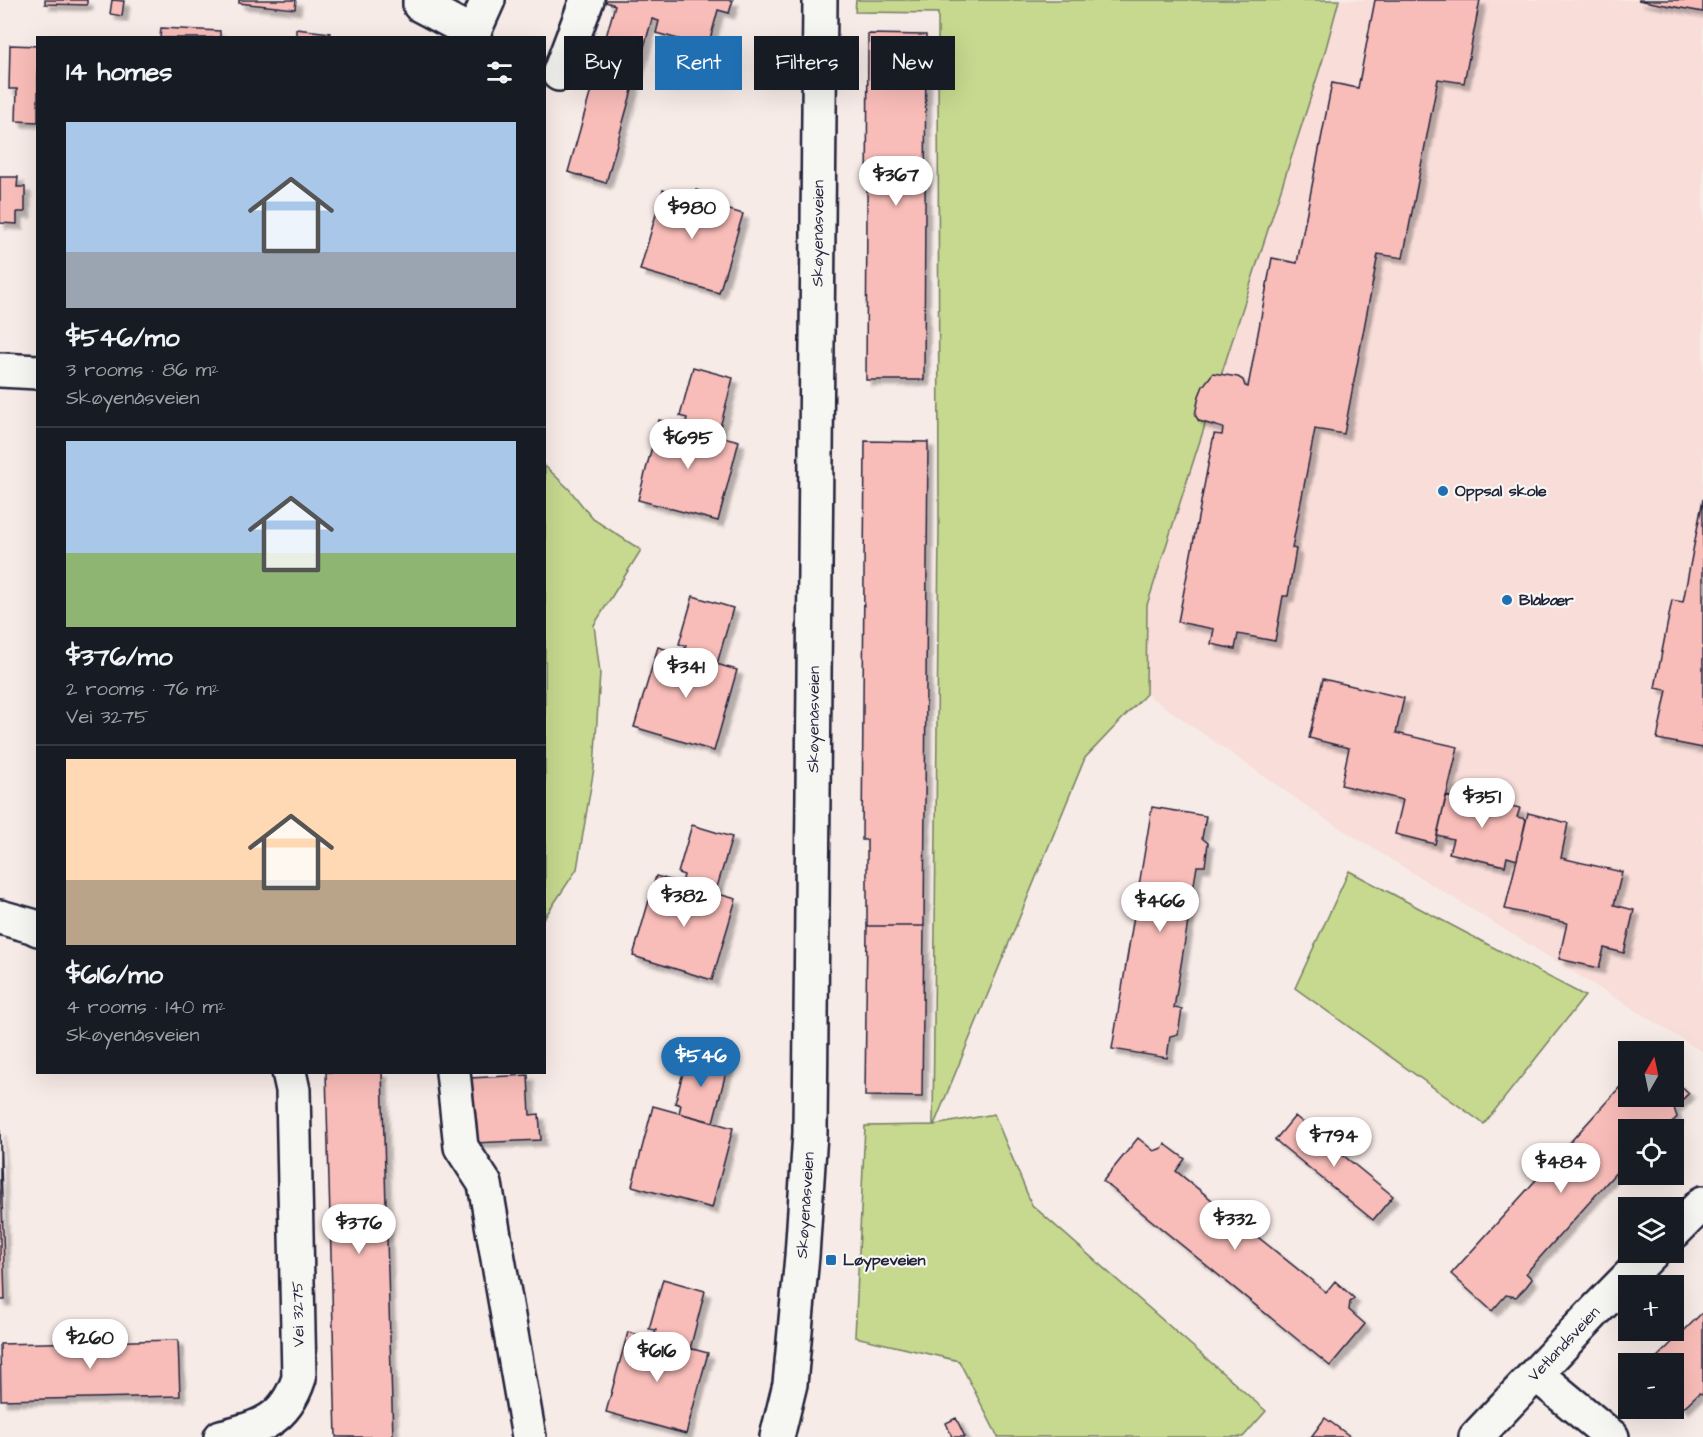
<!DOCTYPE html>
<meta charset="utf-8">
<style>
body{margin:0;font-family:"Architects Daughter",sans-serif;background:#242831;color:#f1f3f6;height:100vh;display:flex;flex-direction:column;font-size:22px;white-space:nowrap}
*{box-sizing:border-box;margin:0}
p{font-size:20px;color:#9ea1a6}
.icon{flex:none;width:33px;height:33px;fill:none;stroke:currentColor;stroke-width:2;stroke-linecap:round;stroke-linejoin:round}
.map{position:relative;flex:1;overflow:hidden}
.sheet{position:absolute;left:36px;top:36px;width:510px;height:1038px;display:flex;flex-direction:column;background:#171b24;border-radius:0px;box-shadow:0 6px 24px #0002}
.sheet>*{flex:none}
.hud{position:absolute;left:564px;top:36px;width:570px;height:54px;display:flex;gap:12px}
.needle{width:39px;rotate:9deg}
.controls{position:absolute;left:1618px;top:1041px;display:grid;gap:12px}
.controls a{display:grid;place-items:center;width:66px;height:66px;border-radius:0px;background:#171b24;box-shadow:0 6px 24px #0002;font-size:30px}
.price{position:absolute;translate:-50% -51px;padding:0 14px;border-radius:21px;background:#fff;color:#222;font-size:20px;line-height:39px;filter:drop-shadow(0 2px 3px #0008)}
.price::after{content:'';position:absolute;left:50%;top:36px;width:18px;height:14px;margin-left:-9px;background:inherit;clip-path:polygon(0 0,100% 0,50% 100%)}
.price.active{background:#1f6fb2;color:#fff}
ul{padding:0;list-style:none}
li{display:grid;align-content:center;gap:12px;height:318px;padding:0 30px}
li+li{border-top:2px solid #363941}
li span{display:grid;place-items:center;height:186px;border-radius:0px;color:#555}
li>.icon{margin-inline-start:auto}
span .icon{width:108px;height:108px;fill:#fffc;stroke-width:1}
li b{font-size:26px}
h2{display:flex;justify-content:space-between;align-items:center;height:72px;padding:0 30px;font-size:26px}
.tag{padding:0 21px;border-radius:0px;background:#171b24;box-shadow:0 6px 24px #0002;font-size:21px;line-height:54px}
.tag.active{background:#1f6fb2;color:#fff}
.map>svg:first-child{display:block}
</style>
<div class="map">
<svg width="1703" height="1437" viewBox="0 0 1703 1437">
<defs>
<filter id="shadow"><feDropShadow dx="5.5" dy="5.5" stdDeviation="1.5" flood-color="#0004"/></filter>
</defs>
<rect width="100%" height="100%" fill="#f7ebe7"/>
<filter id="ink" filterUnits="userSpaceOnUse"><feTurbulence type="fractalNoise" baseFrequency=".0167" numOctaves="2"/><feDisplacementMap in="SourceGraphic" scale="12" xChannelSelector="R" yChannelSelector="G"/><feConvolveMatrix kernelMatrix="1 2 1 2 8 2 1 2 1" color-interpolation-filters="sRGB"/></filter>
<g filter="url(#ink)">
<path fill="#f8ddd9" d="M 1339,0 L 1703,0 L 1703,1052 L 1327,820 L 1146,694 L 1147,605 L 1323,59 Z"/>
<path fill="#c6d98e" stroke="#747e64" stroke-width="1.5" d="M 856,0 L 1339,0 L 1323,59 L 1147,605 L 1146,694 L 1085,758 L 934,1125 L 994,1114 L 1032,1205 L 1266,1411 L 1243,1437 L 998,1437 L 959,1361 L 855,1337 L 865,1126 L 933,1125 L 939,529 L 938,13 L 855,12 Z
M 545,466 L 569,489 L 593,519 L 641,550 L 594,625 L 600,673 L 594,768 L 577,869 L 545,917 Z
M 1349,871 L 1585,996 L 1484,1124 L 1295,988 Z"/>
<path fill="#f9bdb9" stroke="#22223b" stroke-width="1.5" filter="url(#shadow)" d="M 45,0 L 87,0 L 87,5 L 45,4 Z
M 112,0 L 124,1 L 122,16 L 110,14 Z
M 239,0 L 296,0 L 295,9 L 239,3 Z
M 607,0 L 733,0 L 729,13 L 718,10 L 708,47 L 656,33 L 659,21 L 652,19 L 606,183 L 568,172 L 615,5 L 606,2 Z
M 1375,0 L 1480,0 L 1464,83 L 1438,79 L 1403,258 L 1378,254 L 1344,434 L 1315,429 L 1292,548 L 1296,549 L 1288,596 L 1283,596 L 1275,641 L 1238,634 L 1235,649 L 1211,644 L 1214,629 L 1178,622 L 1214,434 L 1222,435 L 1223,428 L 1199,421 L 1195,415 L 1199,396 L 1203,386 L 1213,373 L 1238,377 L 1243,380 L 1245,386 L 1248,387 L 1272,258 L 1297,263 L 1332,83 L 1358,88 Z
M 1638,0 L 1703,0 L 1703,12 Z
M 161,28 L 220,31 L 220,38 L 160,38 Z
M 296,29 L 330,33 L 330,38 L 296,38 Z
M 868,34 L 926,35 L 924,380 L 866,380 Z
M 10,45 L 38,46 L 38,122 L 16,121 L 17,89 L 9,89 Z
M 0,177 L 18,177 L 17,187 L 25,187 L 25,212 L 17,212 L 17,224 L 0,223 Z
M 663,190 L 693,199 L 696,190 L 718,197 L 716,206 L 743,214 L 719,293 L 640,270 Z
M 693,367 L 733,378 L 718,435 L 685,427 L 687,418 L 680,416 Z
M 659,420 L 739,441 L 718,521 L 638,500 Z
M 865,441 L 928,442 L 924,926 L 867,926 L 867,840 L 862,840 Z
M 1703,499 L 1703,748 L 1657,739 L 1667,690 L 1655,688 L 1672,600 L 1683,602 Z
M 693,596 L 733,608 L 717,664 L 683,655 L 686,646 L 679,644 Z
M 658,647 L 737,670 L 714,751 L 634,727 Z
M 1323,679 L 1404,698 L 1396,733 L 1458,747 L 1435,844 L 1395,834 L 1403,800 L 1341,785 L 1349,748 L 1309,738 Z
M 1463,795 L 1520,808 L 1517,817 L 1526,819 L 1517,860 L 1507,857 L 1505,866 L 1449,853 L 1453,839 L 1437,835 L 1446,796 L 1462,800 Z
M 1152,807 L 1206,816 L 1202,838 L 1208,843 L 1205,866 L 1197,866 L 1174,1008 L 1182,1009 L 1178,1034 L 1170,1036 L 1167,1058 L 1112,1049 Z
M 1528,813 L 1568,823 L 1561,858 L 1622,872 L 1614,905 L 1634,910 L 1624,953 L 1604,948 L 1599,968 L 1559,959 L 1567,923 L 1505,909 Z
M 692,825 L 732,837 L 715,894 L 682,884 L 684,875 L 678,873 Z
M 656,876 L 736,899 L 712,980 L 633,956 Z
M 867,926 L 924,926 L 922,1097 L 865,1096 Z
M 688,1054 L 728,1065 L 713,1122 L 679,1113 L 681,1105 L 675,1103 Z
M 326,1072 L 382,1072 L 393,1437 L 336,1437 Z
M 528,1075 L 530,1115 L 539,1114 L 541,1140 L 474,1143 L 470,1078 Z
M 1629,1077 L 1629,1096 L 1674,1096 L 1674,1080 L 1689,1093 L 1674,1108 L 1677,1117 L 1666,1130 L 1629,1130 L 1629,1158 L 1526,1273 L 1532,1279 L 1526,1287 L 1516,1297 L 1506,1295 L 1492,1311 L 1451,1274 Z
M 653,1106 L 733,1128 L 712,1208 L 632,1186 Z
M 1295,1116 L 1393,1196 L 1373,1220 L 1275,1140 Z
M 0,1130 L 5,1300 L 0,1300 Z
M 1138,1138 L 1154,1151 L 1162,1148 L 1165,1144 L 1185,1159 L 1176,1171 L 1326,1292 L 1335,1281 L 1354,1298 L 1350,1302 L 1349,1310 L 1365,1324 L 1330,1366 L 1103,1181 Z
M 663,1279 L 705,1291 L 690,1349 L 653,1339 L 656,1330 L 649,1329 Z
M 1703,1312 L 1703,1394 L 1699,1393 L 1683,1408 L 1674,1398 L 1674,1364 L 1650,1364 Z
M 628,1332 L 708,1353 L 686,1434 L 606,1412 Z
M 178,1340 L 180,1396 L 1,1400 L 0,1344 Z
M 956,1418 L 965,1437 L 952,1437 L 946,1423 Z
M 1325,1418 L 1351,1437 L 1311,1437 Z"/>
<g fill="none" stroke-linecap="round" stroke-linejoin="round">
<g stroke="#22223b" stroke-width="38">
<g id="minor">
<path d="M 420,0 L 420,5 L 473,33"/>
<path d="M 471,38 L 488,0"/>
<path d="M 559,74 L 587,0"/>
<path d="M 0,370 L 38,372"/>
<path d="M 0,917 L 32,926 L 38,929"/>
<path d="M 453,1072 L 461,1147 L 485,1184 L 529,1437"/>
<path d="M 1674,1232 L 1703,1203"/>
<path d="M 1536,1374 L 1612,1437"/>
<path d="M 221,1437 C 261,1427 285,1421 299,1378 L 293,1090 L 289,1072"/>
<path id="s1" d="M 777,1437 L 790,1384 L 802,1256 L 810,1133 L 820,0"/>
<path id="s2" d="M 1476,1437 L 1596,1310 L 1653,1252"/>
</g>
</g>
<use href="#minor" stroke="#f6f6f2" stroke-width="33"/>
</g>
</g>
<g fill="#1f6fb2" stroke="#f6f6f2" stroke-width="2">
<circle cx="1443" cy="491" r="6"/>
<circle cx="1507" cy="600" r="6"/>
<rect x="825" y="1254" width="12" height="12" rx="3"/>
</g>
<g text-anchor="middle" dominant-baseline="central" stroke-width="4.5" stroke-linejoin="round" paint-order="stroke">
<g font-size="16" fill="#22223b" stroke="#f6f6f2">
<text stroke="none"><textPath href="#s1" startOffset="1206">Skøyenåsveien</textPath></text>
<text stroke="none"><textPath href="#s1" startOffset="720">Skøyenåsveien</textPath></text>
<text stroke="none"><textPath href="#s1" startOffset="234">Skøyenåsveien</textPath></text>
<text transform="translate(298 1314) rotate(-91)">Vei 3275</text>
<text stroke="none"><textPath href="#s2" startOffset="128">Vetlandsveien</textPath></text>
</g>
<g font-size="16" font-weight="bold" fill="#22223b" stroke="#f6f6f2" text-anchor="start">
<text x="1455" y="491">Oppsal skole</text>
<text x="1519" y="600">Blåbær</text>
<text x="843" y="1260">Løypeveien</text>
</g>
</g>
</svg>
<div class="controls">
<a><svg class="needle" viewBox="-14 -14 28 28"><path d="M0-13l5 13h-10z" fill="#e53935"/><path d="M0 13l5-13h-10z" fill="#9ea1a6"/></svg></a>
<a><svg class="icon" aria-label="locate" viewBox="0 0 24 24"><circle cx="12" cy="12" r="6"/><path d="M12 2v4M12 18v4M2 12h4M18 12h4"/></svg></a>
<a><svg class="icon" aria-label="layers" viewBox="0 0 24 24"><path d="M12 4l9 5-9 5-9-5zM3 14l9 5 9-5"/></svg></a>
<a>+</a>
<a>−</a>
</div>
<b class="price" style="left:896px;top:207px">$367</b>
<b class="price" style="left:692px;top:240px">$980</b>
<b class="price" style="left:688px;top:470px">$695</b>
<b class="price" style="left:686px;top:699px">$341</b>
<b class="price" style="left:1482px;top:829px">$351</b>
<b class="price" style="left:684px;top:928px">$382</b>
<b class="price" style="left:1160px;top:933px">$466</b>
<b class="price active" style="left:701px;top:1088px">$546</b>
<b class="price" style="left:1334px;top:1168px">$794</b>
<b class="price" style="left:1561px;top:1194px">$484</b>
<b class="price" style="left:1235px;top:1251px">$332</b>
<b class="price" style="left:359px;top:1255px">$376</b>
<b class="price" style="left:90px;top:1370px">$260</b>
<b class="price" style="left:657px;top:1383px">$616</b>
<div class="hud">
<a class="tag">Buy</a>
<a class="tag active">Rent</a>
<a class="tag">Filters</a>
<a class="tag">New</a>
</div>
<section class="sheet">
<h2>14 homes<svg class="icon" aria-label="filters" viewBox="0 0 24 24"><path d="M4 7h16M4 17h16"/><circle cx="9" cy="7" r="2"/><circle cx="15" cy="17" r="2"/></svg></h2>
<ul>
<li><span style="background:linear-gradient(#a9c7e8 70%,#9aa5b1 0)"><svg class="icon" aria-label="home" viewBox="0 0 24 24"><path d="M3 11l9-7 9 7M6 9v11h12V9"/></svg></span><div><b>$546/mo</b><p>3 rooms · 86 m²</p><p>Skøyenåsveien</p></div></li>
<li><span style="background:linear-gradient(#a9c7e8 60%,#8fb573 0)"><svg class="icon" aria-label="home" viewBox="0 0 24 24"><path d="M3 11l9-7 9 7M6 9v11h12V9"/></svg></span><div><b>$376/mo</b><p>2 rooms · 76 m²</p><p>Vei 3275</p></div></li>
<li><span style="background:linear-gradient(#ffd9b3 65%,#b9a48a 0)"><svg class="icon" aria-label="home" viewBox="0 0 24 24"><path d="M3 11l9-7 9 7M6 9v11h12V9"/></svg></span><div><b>$616/mo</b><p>4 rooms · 140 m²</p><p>Skøyenåsveien</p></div></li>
</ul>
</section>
</div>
